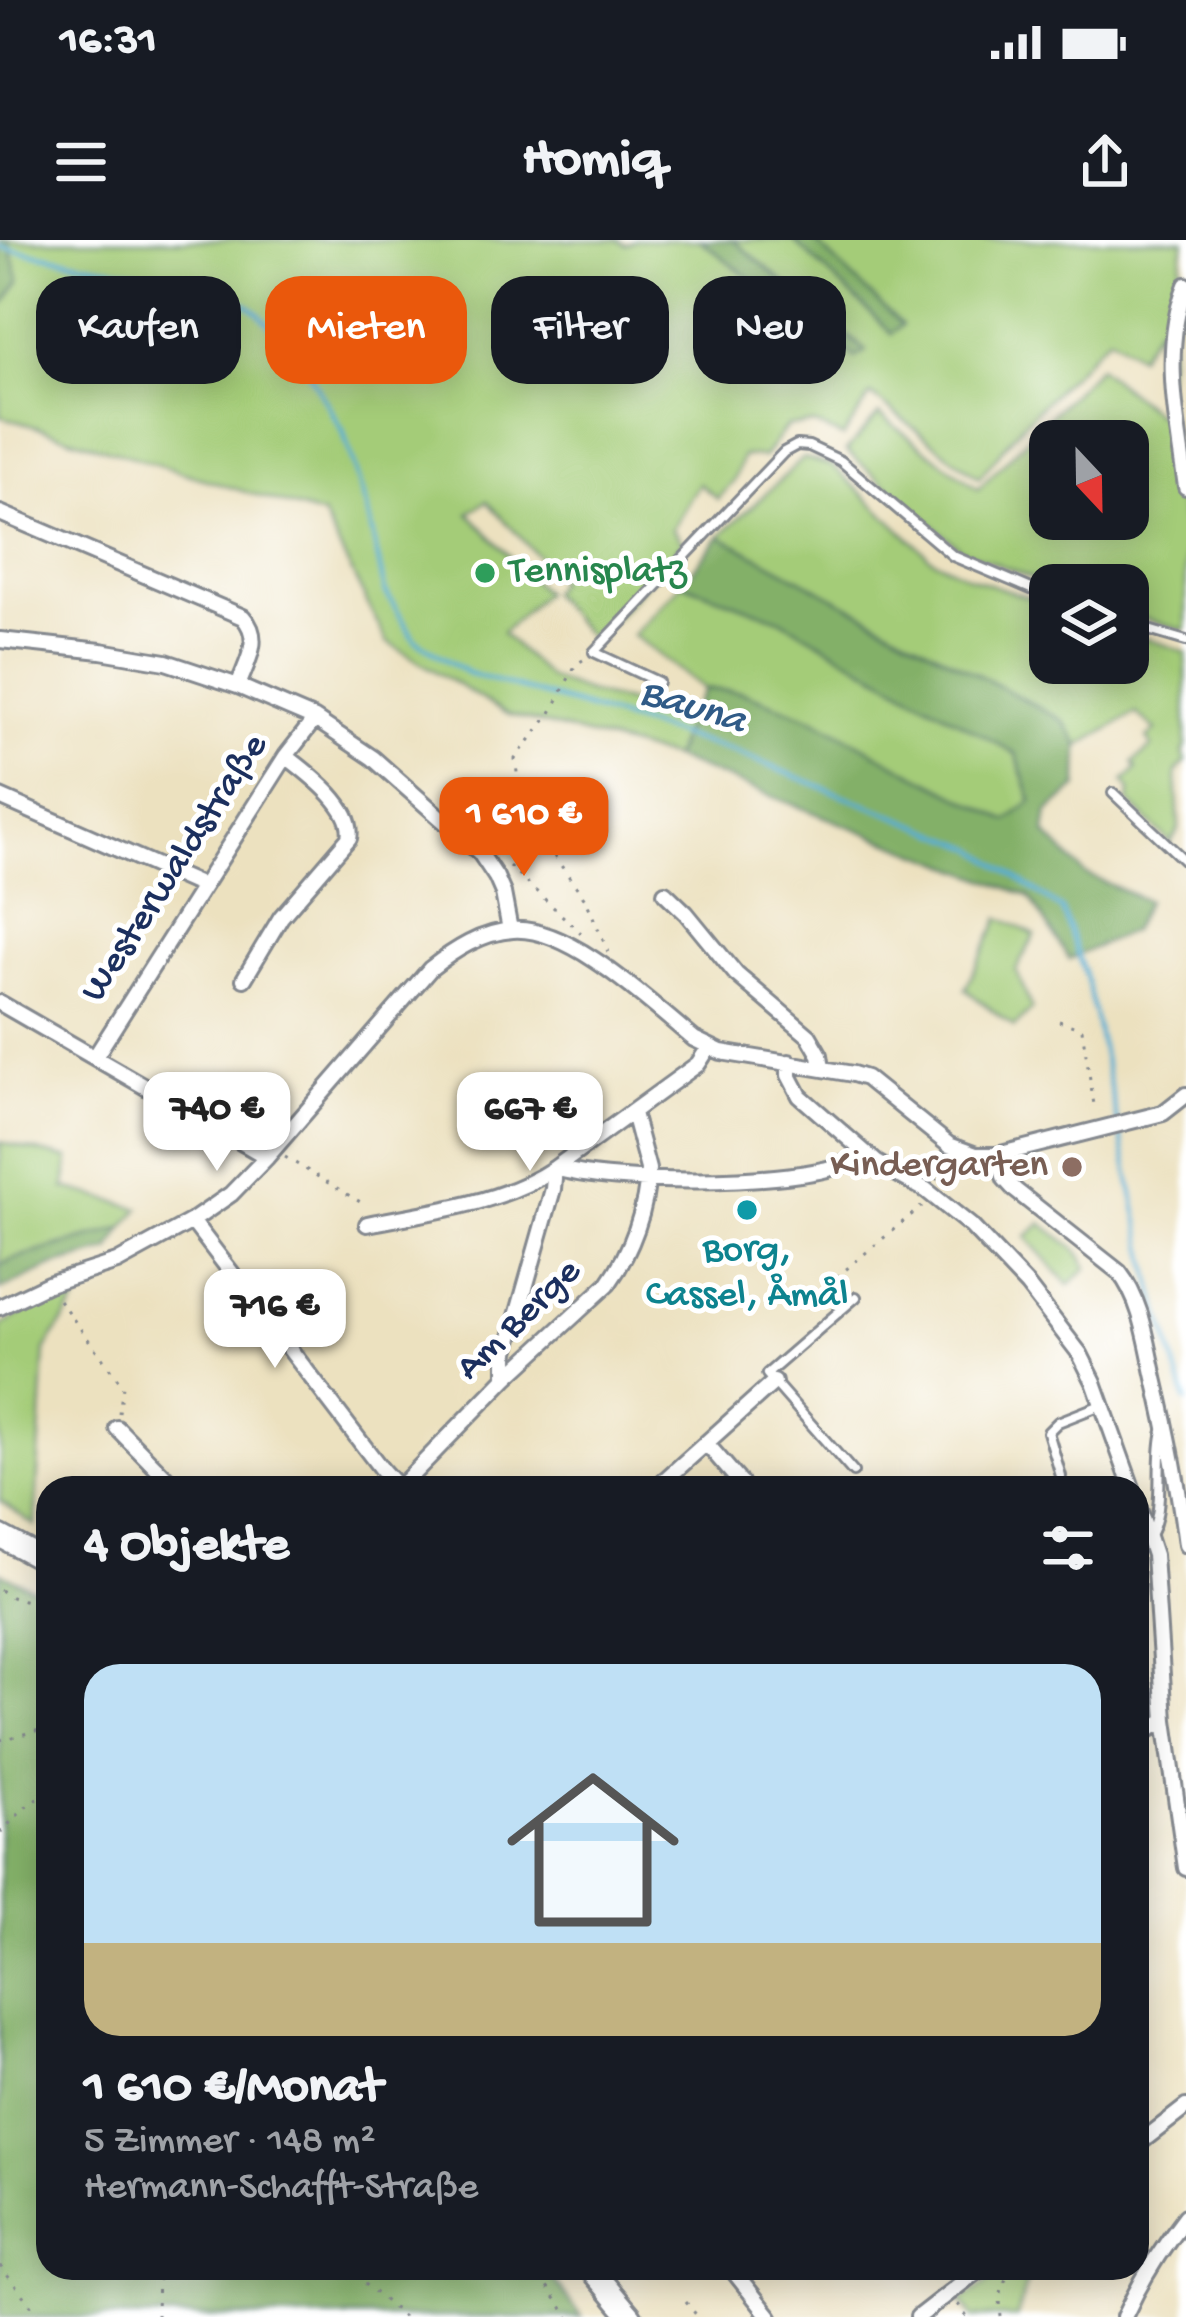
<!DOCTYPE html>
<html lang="de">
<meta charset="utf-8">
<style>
body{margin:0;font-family:"Gochi Hand",sans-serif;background:#20242c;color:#f1f3f6;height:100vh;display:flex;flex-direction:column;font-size:45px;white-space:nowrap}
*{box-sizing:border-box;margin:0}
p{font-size:39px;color:#9ea1a6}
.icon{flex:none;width:66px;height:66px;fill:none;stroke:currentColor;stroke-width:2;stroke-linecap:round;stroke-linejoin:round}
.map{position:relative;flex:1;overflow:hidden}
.drawer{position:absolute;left:36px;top:1236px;width:1113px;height:804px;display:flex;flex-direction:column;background:#171b24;border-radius:36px;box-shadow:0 6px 30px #0003}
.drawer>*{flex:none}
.top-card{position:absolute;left:36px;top:36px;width:1116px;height:108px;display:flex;gap:24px}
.needle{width:78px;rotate:158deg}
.buttons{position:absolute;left:1029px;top:180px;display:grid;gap:24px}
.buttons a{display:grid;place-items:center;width:120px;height:120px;border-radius:24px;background:#171b24;box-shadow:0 6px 30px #0003;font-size:60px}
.price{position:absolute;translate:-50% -102px;padding:0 27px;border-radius:24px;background:#fff;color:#222;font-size:39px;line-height:78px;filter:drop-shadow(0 3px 6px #0008)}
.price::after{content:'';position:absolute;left:50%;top:72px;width:36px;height:27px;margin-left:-18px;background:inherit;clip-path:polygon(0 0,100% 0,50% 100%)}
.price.selected{background:#ea580c;color:#fff}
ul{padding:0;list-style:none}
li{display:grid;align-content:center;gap:24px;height:636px;padding:0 48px}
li+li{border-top:3px solid #363941}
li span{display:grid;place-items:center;height:372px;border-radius:36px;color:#555}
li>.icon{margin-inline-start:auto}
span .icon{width:216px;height:216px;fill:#fffc;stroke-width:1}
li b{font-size:51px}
h2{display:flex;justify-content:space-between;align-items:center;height:144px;padding:0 48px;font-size:51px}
.chip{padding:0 42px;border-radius:36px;background:#171b24;box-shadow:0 6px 30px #0003;font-size:42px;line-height:108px}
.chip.selected{background:#ea580c;color:#fff}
.status{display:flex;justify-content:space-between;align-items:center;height:84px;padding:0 60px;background:#171b24;direction:ltr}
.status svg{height:33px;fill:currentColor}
header{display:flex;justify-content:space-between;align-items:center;height:156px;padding:0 48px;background:#171b24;font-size:54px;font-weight:700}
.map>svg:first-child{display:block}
</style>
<div class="status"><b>16:31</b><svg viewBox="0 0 49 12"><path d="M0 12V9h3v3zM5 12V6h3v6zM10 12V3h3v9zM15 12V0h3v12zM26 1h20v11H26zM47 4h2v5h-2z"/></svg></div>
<header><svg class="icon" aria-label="menu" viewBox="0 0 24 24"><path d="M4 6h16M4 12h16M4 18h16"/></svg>Homiq<svg class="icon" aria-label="share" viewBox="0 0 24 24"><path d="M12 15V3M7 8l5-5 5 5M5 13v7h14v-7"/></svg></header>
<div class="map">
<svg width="1186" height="2077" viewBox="0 0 1186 2077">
<rect width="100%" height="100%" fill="#fff"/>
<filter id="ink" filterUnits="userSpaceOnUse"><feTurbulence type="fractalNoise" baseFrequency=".00833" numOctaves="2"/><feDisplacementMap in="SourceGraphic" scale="24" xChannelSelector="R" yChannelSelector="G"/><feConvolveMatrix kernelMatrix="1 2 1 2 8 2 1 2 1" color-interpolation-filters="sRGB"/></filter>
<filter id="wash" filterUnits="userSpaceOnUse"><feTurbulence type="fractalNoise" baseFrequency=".004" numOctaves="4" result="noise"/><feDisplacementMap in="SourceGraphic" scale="48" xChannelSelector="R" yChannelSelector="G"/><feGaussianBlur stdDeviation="2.7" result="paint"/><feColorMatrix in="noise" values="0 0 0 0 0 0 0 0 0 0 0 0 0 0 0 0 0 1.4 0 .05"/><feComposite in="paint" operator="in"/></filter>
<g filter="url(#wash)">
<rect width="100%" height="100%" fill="#ece1bf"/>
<path fill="#a4cc78" stroke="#607e6b" stroke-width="3" fill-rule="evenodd" d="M 8,0 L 618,0 L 626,5 L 636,0 L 700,0 L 855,118 L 865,110 L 733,0 L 793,0 L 892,93 L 901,85 L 813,0 L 1184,0 L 1164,156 L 1155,144 L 1156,88 L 1138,116 L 1109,96 L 1021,186 L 979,238 L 871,155 L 843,197 L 813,184 L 787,186 L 764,217 L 743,216 L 734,241 L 718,259 L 699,244 L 672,289 L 683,302 L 594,402 L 550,354 L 558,339 L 487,261 L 469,273 L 544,353 L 502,393 L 549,438 L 587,452 L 689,477 L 673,518 L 506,474 L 387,402 L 323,276 L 0,176 L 0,69 L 20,41 Z
M 1098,127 L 1163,179 L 1186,302 L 1186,386 L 1183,390 L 1128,374 L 1128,345 L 1050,346 L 961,309 L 846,211 L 879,174 L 978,249 ZM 1050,201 L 1128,201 L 1128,279 L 1050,279 Z
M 804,218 L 833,226 L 931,318 L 969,337 L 1050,365 L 1050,423 L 1128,423 L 1128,392 L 1186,412 L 1186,507 L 1183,513 L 1186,522 L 1176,532 L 1179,589 L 1170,603 L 1129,562 L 1130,550 L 1124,542 L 1137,529 L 1133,523 L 1152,507 L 1147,498 L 1156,490 L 1136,473 L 1079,506 L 1064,481 L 720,296 Z
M 682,343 L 780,379 L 1016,514 L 1032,561 L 1008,581 L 907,530 L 815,479 L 742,452 L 704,449 L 633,395 Z
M 1000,678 L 1035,695 L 1016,730 L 1032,769 L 1014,787 L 965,749 Z
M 0,902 L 69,919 L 65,948 L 140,968 L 124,988 L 12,1019 L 0,1026 Z
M 1042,983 C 1058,999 1079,1004 1087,1028 L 1069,1045 L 1026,997 Z
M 85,1048 L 45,1110 L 35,1286 L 0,1260 L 0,1087 L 27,1070 Z
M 1007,2028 L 1030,2028 L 1017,2077 L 973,2077 L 961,2061 Z"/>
<path fill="#83b068" stroke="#4f7063" stroke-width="3" d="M 0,0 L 8,0 L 20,41 L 0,69 Z
M 700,0 L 733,0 L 866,111 L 855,118 Z
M 793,0 L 813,0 L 902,85 L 892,93 Z
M 720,296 L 1064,481 L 1079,506 L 1078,547 L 1048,572 L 1045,593 L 1085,634 L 1147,661 L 1131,691 L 1069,719 L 1029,656 L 673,518 L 689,477 L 704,449 L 742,452 L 815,479 L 907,530 L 1008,581 L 1032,561 L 1016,514 L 780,379 L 682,343 Z
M 124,988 L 110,1011 L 53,1026 L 0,1050 L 0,1026 L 12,1019 Z
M 0,1332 L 48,1356 L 48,2028 L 544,2028 L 582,2077 L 0,2077 Z"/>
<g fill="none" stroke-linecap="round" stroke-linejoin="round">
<path stroke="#56aed3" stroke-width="4.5" d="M 0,7 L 222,48 L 258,72 L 302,121 L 343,191 L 367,270 L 385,351 L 415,400 L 468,433 L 732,511 L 975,608 L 1062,670 L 1087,741 L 1154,1051 L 1186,1161"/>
</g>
</g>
<g filter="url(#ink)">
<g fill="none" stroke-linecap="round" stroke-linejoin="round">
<g stroke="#84888e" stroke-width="14">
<path id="lane" d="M 1128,384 L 1186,401
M 658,442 L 594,412 L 784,212 L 797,205 L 809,206 L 841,221 L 953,316 L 1050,357
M 1113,553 L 1186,622
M 853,1232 L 767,1134 L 856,1057
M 1059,1248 L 1061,1236 L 1048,1192 L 1058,1182 L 1101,1165
M 1149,1296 C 1166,1272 1155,1221 1163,1191"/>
</g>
<g stroke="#84888e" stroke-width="20">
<path id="street" d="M 1186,45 C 1161,108 1177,182 1186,247
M 0,273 L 243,377 C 263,399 247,421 238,446
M 0,400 L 101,411 L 166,422 L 238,446 L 315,479 L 373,518 L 480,613 L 496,637 L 503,653 L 510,690
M 0,557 L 202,646
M 665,653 L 686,673 L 736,734 L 809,796 L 820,815 L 822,828
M 244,739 L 281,677 L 349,598 C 356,568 308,533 286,516
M 0,763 L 267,917
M 95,817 L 286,516 L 315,479
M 789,822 L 789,835 L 800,856 L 877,923 L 926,950 L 971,986 L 1027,1045 L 1080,1114 L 1094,1142 L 1132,1248
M 997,915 L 1005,939 L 1015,950 L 1119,1032 C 1142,1061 1147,1103 1155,1138 C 1168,1193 1179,1248 1186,1305
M 192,981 L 382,1230 L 398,1248
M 367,984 C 431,971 500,965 555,928 C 613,945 780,945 838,926 C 847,923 854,918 861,911
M 0,1067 L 48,1044 L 117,1022 L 192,981 L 231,954 L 267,917 L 430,729 C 454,710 482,692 513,690 C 571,686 651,764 694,799 L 721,812 L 853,834 L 866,838 L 949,905 L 976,915 L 997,915 L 1163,873 L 1186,855
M 506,1138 L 506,1115 L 553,949 L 555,928 L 698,824 L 709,807
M 117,1188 L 176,1248
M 706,1203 L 745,1248
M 399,1248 L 506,1138 L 608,1044 C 631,1012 647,969 648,929 L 633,873
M 656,1248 L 774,1142
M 1137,1263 L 1154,1315 L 1165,1480 L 1186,1628
M 1137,1497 L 1165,1480
M 1137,1905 L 1186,1867
M 731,2028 L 770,2077
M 918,2077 L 981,2028
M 1124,2077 C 1141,2040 1161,2008 1186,1976"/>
</g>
<g stroke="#84888e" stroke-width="27">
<path id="secondary" d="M 0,1296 L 48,1322
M 590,2028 L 631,2077"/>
</g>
<path stroke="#84888e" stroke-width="3" stroke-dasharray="3 9" stroke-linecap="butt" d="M 583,420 L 576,424 L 551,473 L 515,519 L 520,552 L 543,601 L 586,660 L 608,712
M 509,626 L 581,693
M 1059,781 L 1082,789 L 1095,871
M 285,917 L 367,966
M 936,940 L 954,922
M 847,1046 L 838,1036 L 922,966
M 59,1060 L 123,1146 L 119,1173
M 0,1350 L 11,1357 L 48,1366
M 0,1500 L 48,1488
M 0,1593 L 26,1567 L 48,1551
M 0,2026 L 40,2077
M 347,2028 L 403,2077
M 533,2028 L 569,2077
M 655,2028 L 659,2033
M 686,2062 L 698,2077
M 958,2064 L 967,2077
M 157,2077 L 158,2028
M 1001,2077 C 999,2057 1000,2042 1015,2028"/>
<use href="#lane" stroke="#fff" stroke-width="8"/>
<use href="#street" stroke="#fff" stroke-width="14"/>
<use href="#secondary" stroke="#fff" stroke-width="21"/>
</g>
</g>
<circle fill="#2e9e5b" stroke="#fff" stroke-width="4.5" cx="485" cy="333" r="12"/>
<circle fill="#8d6e63" stroke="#fff" stroke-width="4.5" cx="1072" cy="927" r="12"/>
<circle fill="#0f9aa8" stroke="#fff" stroke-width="4.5" cx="747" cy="970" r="12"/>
<g text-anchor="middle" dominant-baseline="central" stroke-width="10" stroke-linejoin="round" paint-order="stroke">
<g font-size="39" fill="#27864d" stroke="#fff" text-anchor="start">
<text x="509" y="333">Tennisplatz</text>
</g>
<g font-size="39" fill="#1b2f5e" stroke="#fff">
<text transform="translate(176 629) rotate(-57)">Westerwaldstraße</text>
<text transform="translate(520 1081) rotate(-44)">Am Berge</text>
</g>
<g font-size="39" fill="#785e54" stroke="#fff" text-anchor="end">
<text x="1048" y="927">Kindergarten</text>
</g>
<g font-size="39" fill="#0d838f" stroke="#fff">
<text x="747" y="1012">Borg,<tspan x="747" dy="45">Cassel, Åmål</tspan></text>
</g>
<g font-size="42" font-style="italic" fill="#305b87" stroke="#fff">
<text transform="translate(692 469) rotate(17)">Bauna</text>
</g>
</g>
</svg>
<div class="buttons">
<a><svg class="needle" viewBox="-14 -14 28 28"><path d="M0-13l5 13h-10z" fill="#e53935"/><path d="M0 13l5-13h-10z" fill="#9ea1a6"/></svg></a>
<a><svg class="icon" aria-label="layers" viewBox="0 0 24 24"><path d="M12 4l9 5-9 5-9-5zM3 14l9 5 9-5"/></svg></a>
</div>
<b class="price selected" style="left:524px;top:639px">1 610 €</b>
<b class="price" style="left:217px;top:934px">740 €</b>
<b class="price" style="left:530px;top:934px">667 €</b>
<b class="price" style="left:275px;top:1131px">716 €</b>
<div class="top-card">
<a class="chip">Kaufen</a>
<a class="chip selected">Mieten</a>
<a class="chip">Filter</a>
<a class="chip">Neu</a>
</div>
<section class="drawer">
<h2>4 Objekte<svg class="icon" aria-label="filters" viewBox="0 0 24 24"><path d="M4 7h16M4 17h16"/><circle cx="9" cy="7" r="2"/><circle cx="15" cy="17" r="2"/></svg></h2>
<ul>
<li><span style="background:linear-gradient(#bfe0f5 75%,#c2b280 0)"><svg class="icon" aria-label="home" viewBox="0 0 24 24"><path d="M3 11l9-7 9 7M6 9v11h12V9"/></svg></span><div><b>1 610 €/Monat</b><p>5 Zimmer · 148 m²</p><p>Hermann-Schafft-Straße</p></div></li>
</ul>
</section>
</div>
